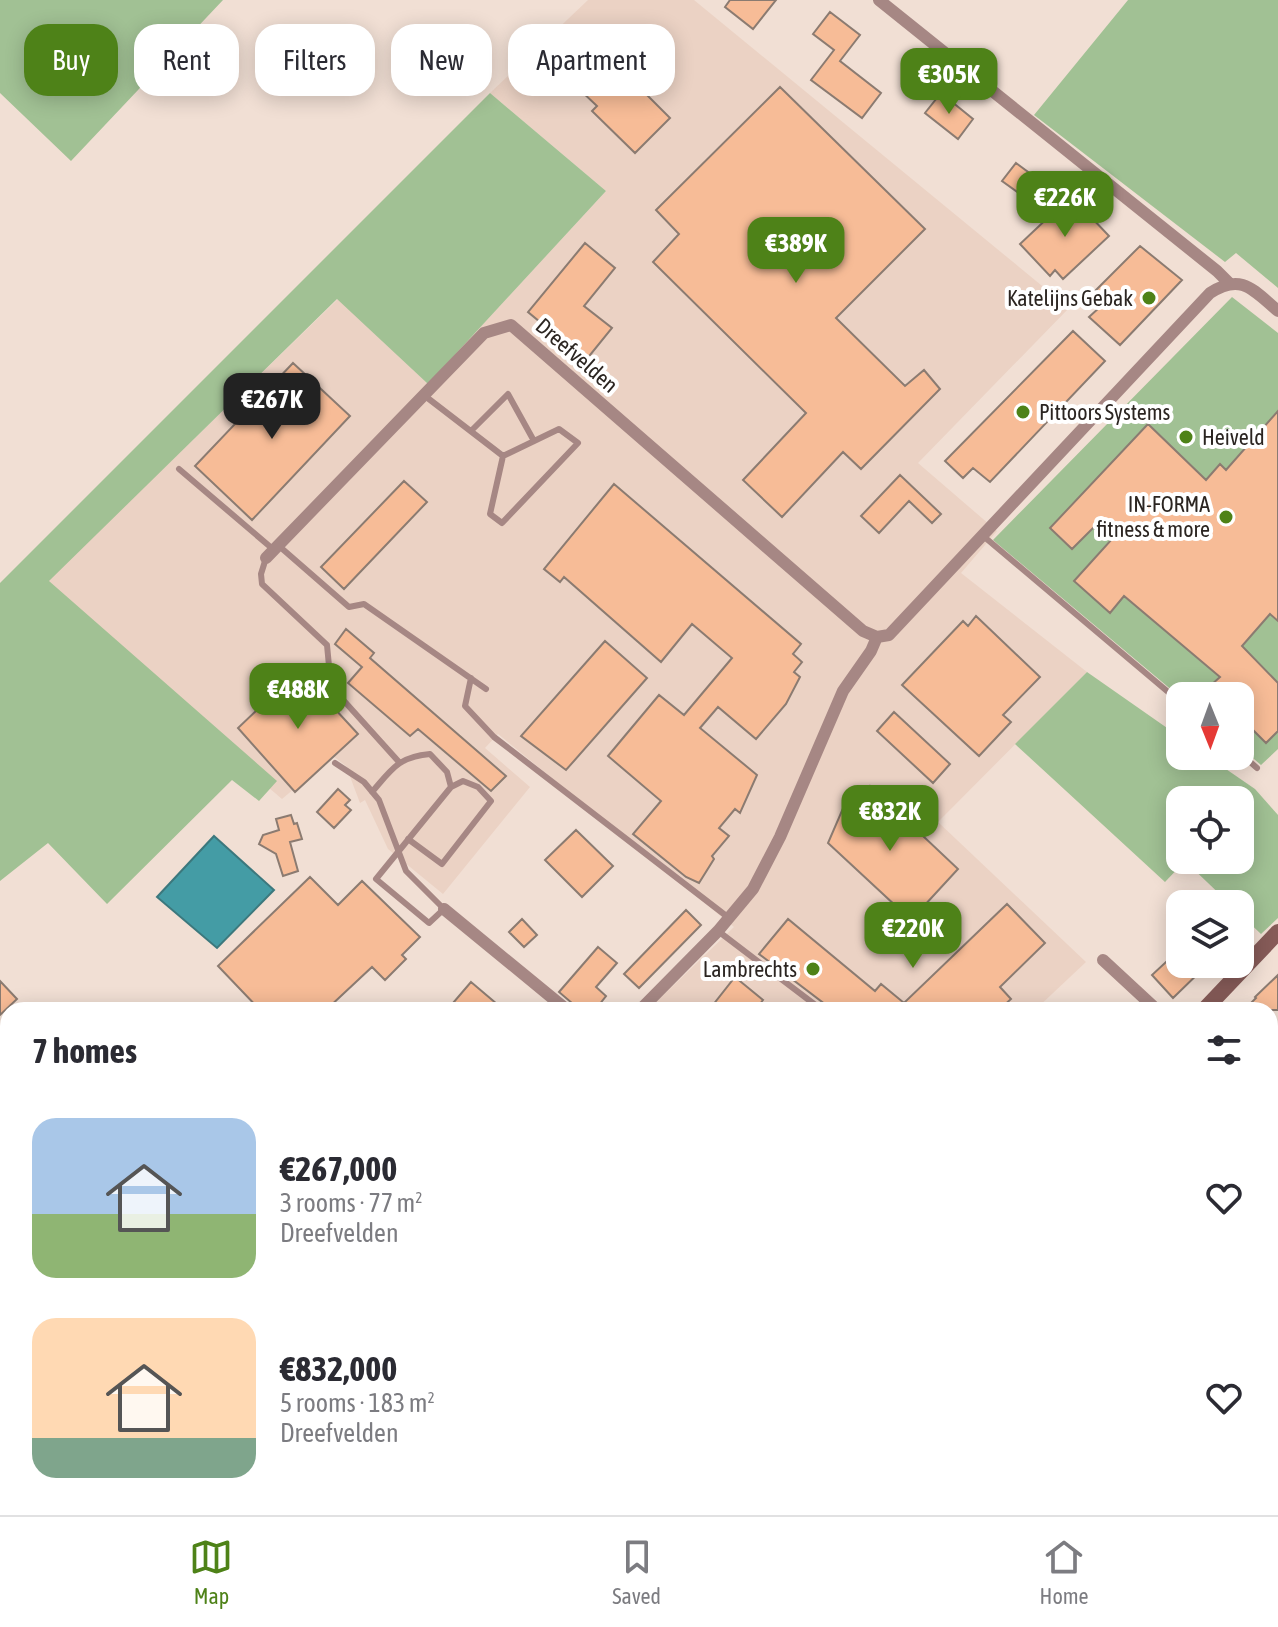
<!DOCTYPE html>
<meta charset="utf-8">
<style>
body{margin:0;font-family:"Asap Condensed",sans-serif;background:#f7f7f7;color:#2b2b33;height:100vh;display:flex;flex-direction:column;font-size:30px;white-space:nowrap}
*{box-sizing:border-box;margin:0}
p{font-size:26px;color:#7c7c81}
.icon{flex:none;width:44px;height:44px;fill:none;stroke:currentColor;stroke-width:2;stroke-linecap:round;stroke-linejoin:round}
.map{position:relative;flex:1;overflow:hidden}
.drawer{position:absolute;left:0px;top:1002px;width:1278px;height:514px;display:flex;flex-direction:column;background:#fff;border-radius:24px 24px 0 0;box-shadow:0 4px 20px #0003}
.drawer>*{flex:none}
.guide{position:absolute;left:24px;top:24px;width:800px;height:72px;display:flex;gap:16px}
.needle{width:52px;rotate:179deg}
.buttons{position:absolute;left:1166px;top:682px;display:grid;gap:16px}
.buttons a{display:grid;place-items:center;width:88px;height:88px;border-radius:16px;background:#fff;box-shadow:0 4px 20px #0003;font-size:40px}
.price{position:absolute;translate:-50% -68px;padding:0 18px;border-radius:16px;background:#4e8218;color:#fff;font-size:26px;line-height:52px;filter:drop-shadow(0 2px 4px #0008)}
.price::after{content:'';position:absolute;left:50%;top:48px;width:24px;height:18px;margin-left:-12px;background:inherit;clip-path:polygon(0 0,100% 0,50% 100%)}
.price.selected{background:#222;color:#fff}
ul{padding:0;list-style:none}
li{display:flex;align-items:center;gap:24px;height:200px;padding:0 32px}
li span{display:grid;place-items:center;flex:none;width:224px;height:160px;border-radius:24px;color:#555}
li>.icon{margin-inline-start:auto}
span .icon{width:96px;height:96px;fill:#fffc;stroke-width:1}
li b{font-size:34px}
h2{display:flex;justify-content:space-between;align-items:center;height:96px;padding:0 32px;font-size:34px}
.tag{padding:0 28px;border-radius:24px;background:#fff;box-shadow:0 4px 20px #0003;font-size:28px;line-height:72px}
.tag.selected{background:#4e8218;color:#fff}
.dock{display:flex;justify-content:space-around;align-items:center;height:112px;border-top:2px solid #e1e1e2;background:#fff;font-size:22px;color:#7c7c81}
.dock a{display:grid;justify-items:center;gap:4px}
.dock .selected{color:#4e8218}
.map>svg:first-child{display:block}
</style>
<div class="map">
<svg width="1278" height="1515" viewBox="0 0 1278 1515">
<rect width="100%" height="100%" fill="#f1dfd4"/>
<path fill="#ebd2c4" d="M 588,0 L 694,0 L 1069,308 L 918,463 L 997,531 L 961,573 L 1087,672 L 938,822 L 1086,962 L 1035,1010 L 648,1010 L 734,927 L 498,734 L 485,748 L 530,787 L 443,894 L 388,849 L 365,800 L 360,803 L 346,766 L 333,756 L 282,799 L 26,579 L 163,469 L 338,299 L 428,384 L 606,191 L 490,93 Z"/>
<path fill="#a1c194" fill-rule="evenodd" d="M 0,0 L 223,0 L 71,161 L 0,93 Z
M 1128,0 L 1278,0 L 1278,288 L 1236,253 L 1225,262 L 1034,115 Z
M 490,93 L 606,191 L 428,384 L 337,299 L 49,581 L 277,781 L 259,801 L 232,780 L 107,904 L 48,843 L 0,881 L 0,583 Z
M 1232,297 L 1278,333 L 1278,749 L 1261,765 L 1240,747 L 1240,696 L 1180,697 L 993,540 Z
M 1087,672 L 1180,737 L 1180,756 L 1207,756 L 1255,789 L 1278,815 L 1278,918 L 1261,934 L 1240,914 L 1240,904 L 1230,904 L 1185,861 L 1165,882 L 1015,744 ZM 1180,800 L 1240,800 L 1240,860 L 1180,860 Z"/>
<path fill="#449ca5" stroke="#3c787d" stroke-width="2" d="M 214,836 L 274,890 L 217,948 L 157,897 Z"/>
<path fill="#f7bc97" stroke="#8b7b71" stroke-width="2" d="M 730,0 L 776,0 L 753,29 L 725,7 Z
M 830,12 L 860,35 L 840,61 L 881,93 L 862,118 L 811,80 L 834,50 L 813,34 Z
M 610,58 L 670,118 L 635,153 L 592,111 L 597,106 L 579,89 Z
M 780,87 L 925,229 L 836,318 L 905,386 L 924,370 L 940,389 L 861,469 L 843,452 L 782,517 L 743,480 L 806,413 L 653,262 L 679,234 L 656,210 Z
M 941,93 L 973,119 L 958,139 L 925,113 Z
M 1016,163 L 1043,183 L 1030,201 L 1002,181 Z
M 1071,196 L 1109,236 L 1063,279 L 1055,270 L 1050,276 L 1020,244 Z
M 585,243 L 615,268 L 584,306 L 612,328 L 586,360 L 528,312 Z
M 1140,246 L 1182,280 L 1120,345 L 1089,317 L 1100,307 L 1089,297 Z
M 1073,331 L 1105,361 L 990,482 L 973,468 L 963,478 L 945,461 Z
M 293,363 L 350,416 L 252,520 L 195,466 Z
M 1278,411 L 1278,621 L 1270,614 L 1242,646 L 1278,683 L 1278,731 L 1266,743 L 1240,717 L 1240,696 L 1220,696 L 1210,686 L 1220,677 L 1124,596 L 1110,613 L 1074,581 L 1113,538 L 1095,526 L 1072,549 L 1050,528 L 1148,424 L 1206,480 L 1220,464 L 1226,470 Z
M 900,475 L 941,514 L 932,523 L 909,501 L 879,533 L 861,516 Z
M 404,481 L 427,502 L 344,589 L 321,567 Z
M 614,484 L 801,644 L 793,654 L 802,662 L 794,672 L 800,677 L 786,704 L 756,739 L 718,707 L 700,728 L 757,775 L 740,813 L 735,809 L 719,828 L 729,836 L 712,856 L 714,859 L 699,883 L 686,877 L 633,834 L 661,801 L 608,756 L 659,695 L 684,715 L 732,658 L 692,624 L 661,662 L 564,577 L 560,582 L 544,569 Z
M 976,616 L 1040,677 L 1003,715 L 1011,722 L 979,756 L 902,685 L 963,621 L 968,626 Z
M 346,629 L 374,653 L 370,658 L 506,776 L 491,791 L 418,729 L 410,736 L 348,683 L 362,667 L 335,644 Z
M 605,641 L 647,678 L 566,770 L 521,736 Z
M 299,670 L 358,734 L 295,792 L 238,728 Z
M 894,712 L 950,764 L 933,783 L 877,731 Z
M 870,786 L 958,869 L 911,920 L 828,843 L 847,799 L 853,804 Z
M 338,789 L 350,800 L 345,805 L 351,810 L 334,828 L 317,812 Z
M 291,815 L 294,824 L 297,823 L 302,839 L 290,842 L 298,871 L 283,876 L 276,854 L 259,844 L 263,835 L 279,830 L 276,819 Z
M 576,830 L 613,866 L 582,897 L 545,860 Z
M 310,877 L 338,905 L 362,881 L 420,937 L 402,955 L 406,959 L 385,980 L 372,967 L 326,1010 L 260,1010 L 218,966 Z
M 1007,904 L 1045,943 L 1000,987 L 1011,999 L 999,1010 L 828,1010 L 826,1005 L 759,954 L 788,919 L 875,991 L 881,984 L 904,1003 Z
M 686,910 L 701,925 L 639,988 L 624,974 Z
M 522,919 L 537,935 L 524,947 L 509,932 Z
M 598,947 L 617,963 L 596,987 L 606,996 L 595,1010 L 580,1010 L 559,992 Z
M 1180,949 L 1180,964 L 1208,964 L 1173,998 L 1152,975 Z
M 1278,975 L 1278,1010 L 1244,1010 L 1256,998 L 1255,997 Z
M 735,977 L 763,1000 L 755,1010 L 709,1010 Z
M 0,981 L 17,999 L 0,1015 Z
M 471,982 L 504,1010 L 447,1010 Z"/>
<g fill="none" stroke-linecap="round" stroke-linejoin="round">
<path stroke="#a68784" stroke-width="6" d="M 425,396 L 503,456 L 490,514 L 502,523 L 578,443 L 559,429 L 503,456
M 471,431 L 508,394 L 534,441
M 179,469 L 274,550
M 982,535 L 1180,702
M 279,546 L 349,607 L 364,604 L 486,689
M 266,558 L 261,574 L 262,584 L 327,645 L 329,666 L 327,682 L 399,762
M 471,678 L 465,706 L 494,737 L 729,918
M 1240,753 L 1257,768
M 335,763 L 364,782 L 379,800 L 406,871 L 444,909 L 429,923 L 376,879 L 451,787 L 447,772 L 430,754 C 398,757 392,769 372,792
M 408,839 L 442,864 L 491,801 L 478,787 L 463,781 L 451,787
M 718,931 L 822,1010"/>
<path stroke="#a68784" stroke-width="12" d="M 879,0 L 1217,271 L 1229,283
M 266,558 L 484,333 L 511,325 L 863,631 L 877,637 L 889,635 L 1210,293 C 1242,272 1254,291 1278,311
M 444,909 L 567,1010
M 1103,960 L 1157,1010
M 640,1010 L 718,931 L 753,889 L 780,837 L 843,691 L 871,651 L 877,637
M 0,1160 L 8,1168
M 964,1515 L 970,1508"/>
<path stroke="#865b58" stroke-width="16" d="M 1204,1010 L 1278,932
M 0,1335 L 8,1335
M 1143,1508 L 1150,1515"/>
</g>
<g fill="#4e8218" stroke="#fff" stroke-width="3">
<circle cx="1149" cy="298" r="8"/>
<circle cx="1023" cy="412" r="8"/>
<circle cx="1186" cy="437" r="8"/>
<circle cx="1226" cy="517" r="8"/>
<circle cx="813" cy="969" r="8"/>
</g>
<g text-anchor="middle" dominant-baseline="central" stroke-width="8" stroke-linejoin="round" paint-order="stroke">
<g font-size="22" fill="#2b2521" stroke="#fff" text-anchor="end">
<text x="1133" y="298">Katelijns Gebak</text>
<text x="1039" y="412" text-anchor="start">Pittoors Systems</text>
<text x="1202" y="437" text-anchor="start">Heiveld</text>
<text x="1210" y="504">IN-FORMA<tspan x="1210" dy="25">fitness &amp; more</tspan></text>
<text x="797" y="969">Lambrechts</text>
</g>
<g font-size="22" fill="#2b2521" stroke="#fff">
<text transform="translate(577 355) rotate(41)">Dreefvelden</text>
</g>
</g>
</svg>
<div class="buttons">
<a><svg class="needle" viewBox="-14 -14 28 28"><path d="M0-13l5 13h-10z" fill="#e53935"/><path d="M0 13l5-13h-10z" fill="#7c7c81"/></svg></a>
<a><svg class="icon" aria-label="locate" viewBox="0 0 24 24"><circle cx="12" cy="12" r="6"/><path d="M12 2v4M12 18v4M2 12h4M18 12h4"/></svg></a>
<a><svg class="icon" aria-label="layers" viewBox="0 0 24 24"><path d="M12 4l9 5-9 5-9-5zM3 14l9 5 9-5"/></svg></a>
</div>
<b class="price" style="left:949px;top:116px">€305K</b>
<b class="price" style="left:1065px;top:239px">€226K</b>
<b class="price" style="left:796px;top:285px">€389K</b>
<b class="price selected" style="left:272px;top:441px">€267K</b>
<b class="price" style="left:298px;top:731px">€488K</b>
<b class="price" style="left:890px;top:853px">€832K</b>
<b class="price" style="left:913px;top:970px">€220K</b>
<div class="guide">
<a class="tag selected">Buy</a>
<a class="tag">Rent</a>
<a class="tag">Filters</a>
<a class="tag">New</a>
<a class="tag">Apartment</a>
</div>
<section class="drawer">
<h2>7 homes<svg class="icon" aria-label="filters" viewBox="0 0 24 24"><path d="M4 7h16M4 17h16"/><circle cx="9" cy="7" r="2"/><circle cx="15" cy="17" r="2"/></svg></h2>
<ul>
<li><span style="background:linear-gradient(#a9c7e8 60%,#8fb573 0)"><svg class="icon" aria-label="home" viewBox="0 0 24 24"><path d="M3 11l9-7 9 7M6 9v11h12V9"/></svg></span><div><b>€267,000</b><p>3 rooms · 77 m²</p><p>Dreefvelden</p></div><svg class="icon" aria-label="heart" viewBox="0 0 24 24"><path d="M12 20l-8-8c-3-5 5-10 8-4 3-6 11-1 8 4z"/></svg></li>
<li><span style="background:linear-gradient(#ffd9b3 75%,#7fa58c 0)"><svg class="icon" aria-label="home" viewBox="0 0 24 24"><path d="M3 11l9-7 9 7M6 9v11h12V9"/></svg></span><div><b>€832,000</b><p>5 rooms · 183 m²</p><p>Dreefvelden</p></div><svg class="icon" aria-label="heart" viewBox="0 0 24 24"><path d="M12 20l-8-8c-3-5 5-10 8-4 3-6 11-1 8 4z"/></svg></li>
</ul>
</section>
</div>
<nav class="dock">
<a class="selected"><svg class="icon" aria-label="map" viewBox="0 0 24 24"><path d="M3 6l6-2 6 2 6-2v14l-6 2-6-2-6 2zM9 4v14M15 6v14"/></svg>Map</a>
<a><svg class="icon" aria-label="saved" viewBox="0 0 24 24"><path d="M7 4h10v16l-5-4-5 4z"/></svg>Saved</a>
<a><svg class="icon" aria-label="home" viewBox="0 0 24 24"><path d="M3 11l9-7 9 7M6 9v11h12V9"/></svg>Home</a>
</nav>
